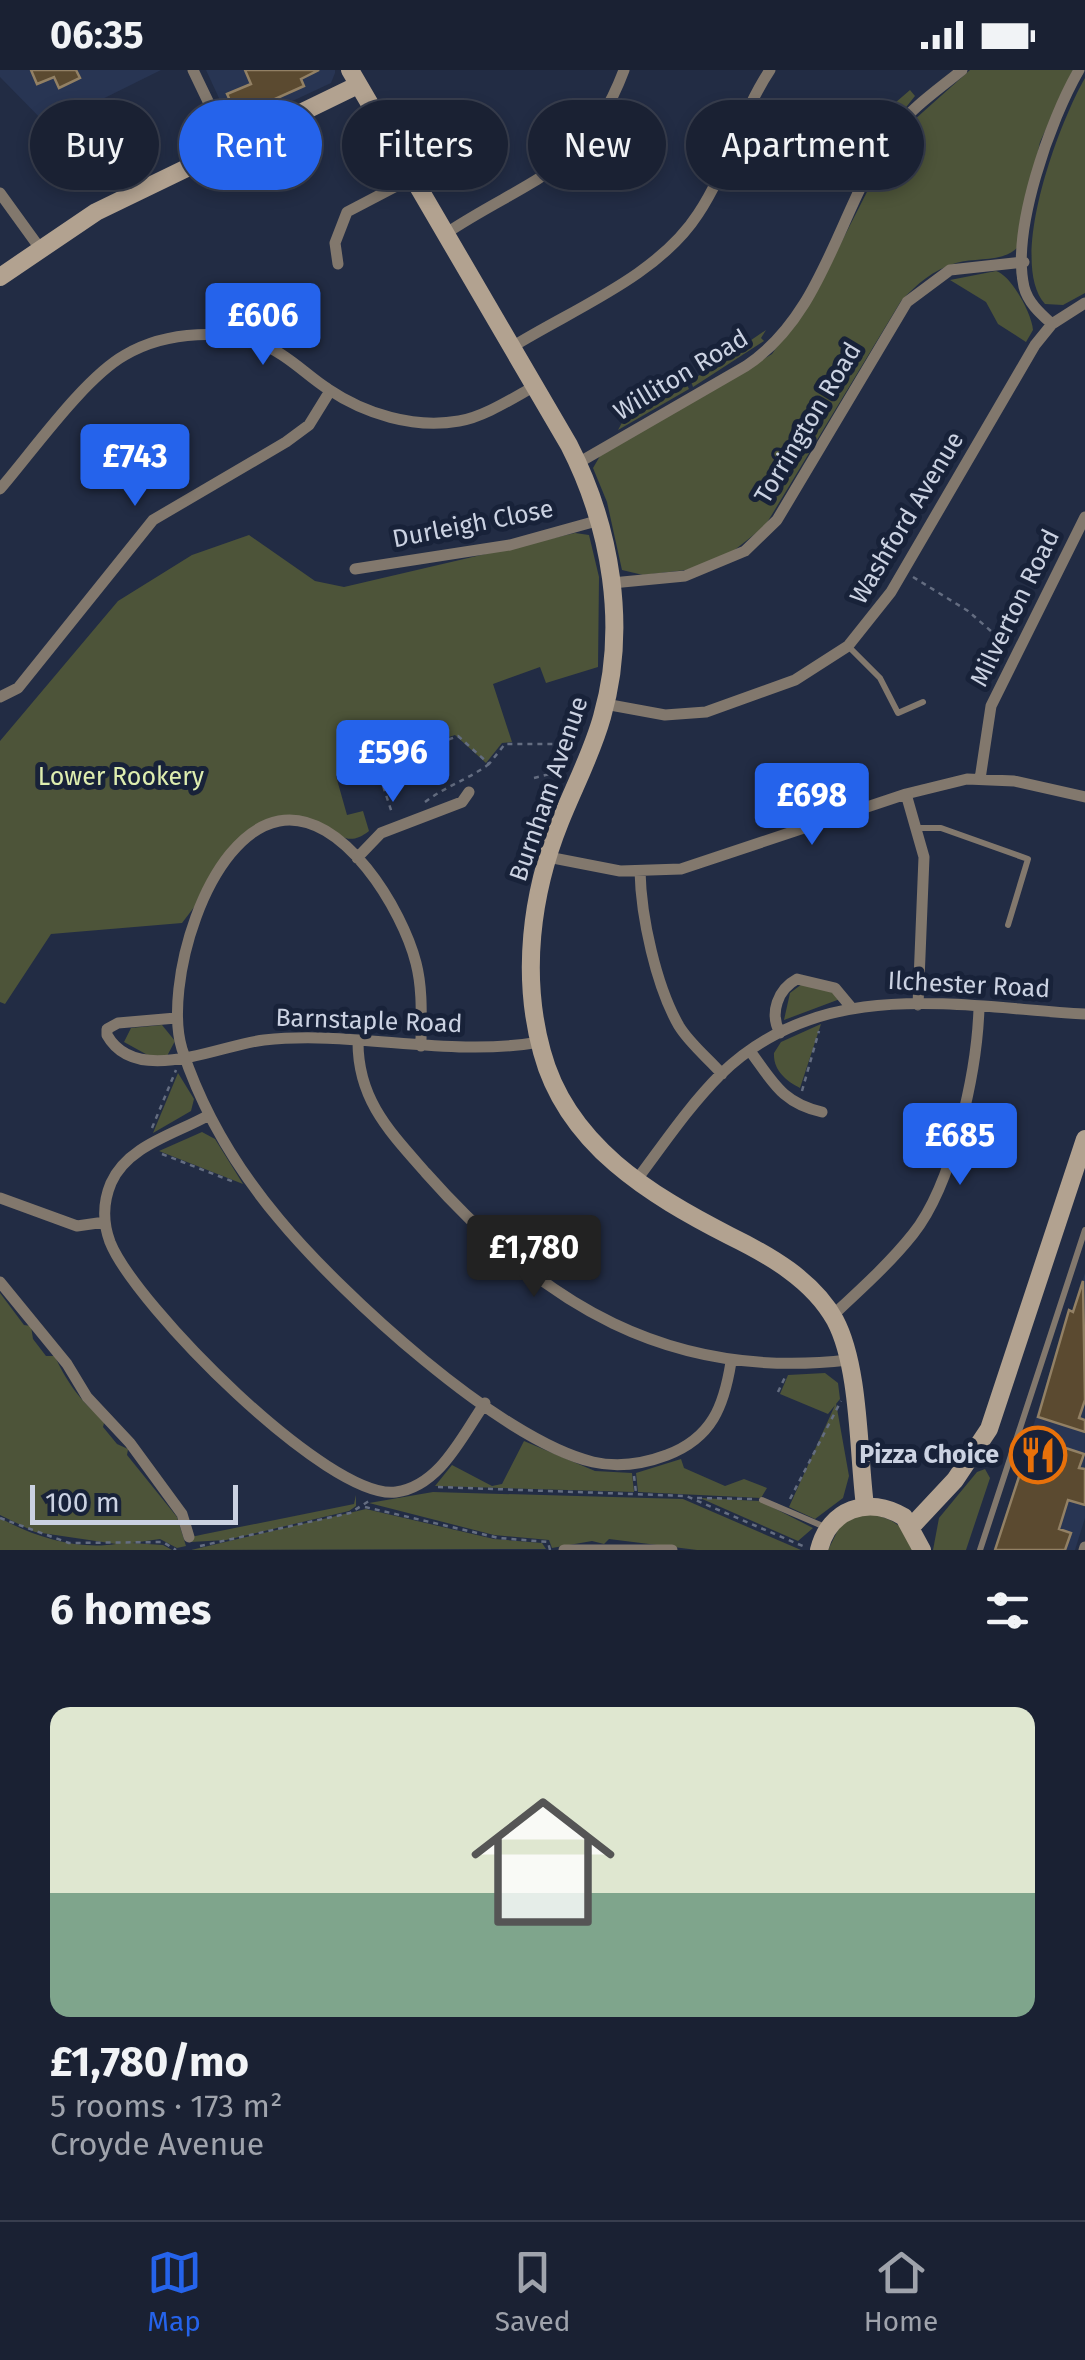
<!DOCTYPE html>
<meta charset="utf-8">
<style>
body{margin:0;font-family:"Fira Sans",sans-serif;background:#272e3f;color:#f1f3f6;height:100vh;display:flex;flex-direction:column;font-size:38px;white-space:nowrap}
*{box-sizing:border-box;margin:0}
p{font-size:32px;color:#9fa3ac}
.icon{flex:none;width:55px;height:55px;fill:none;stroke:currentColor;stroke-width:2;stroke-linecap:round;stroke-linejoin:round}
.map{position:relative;height:1480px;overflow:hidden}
.sheet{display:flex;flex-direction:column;background:#1a2133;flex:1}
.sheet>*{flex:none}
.guide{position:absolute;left:30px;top:30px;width:1025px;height:90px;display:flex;gap:20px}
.scale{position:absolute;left:30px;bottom:25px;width:208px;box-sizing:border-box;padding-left:10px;border:5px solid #cbd2e2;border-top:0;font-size:28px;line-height:35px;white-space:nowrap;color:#cbd2e2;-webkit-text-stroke:8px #182239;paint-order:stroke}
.price{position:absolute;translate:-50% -85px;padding:0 22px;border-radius:10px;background:#2563eb;color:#fff;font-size:32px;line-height:65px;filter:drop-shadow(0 2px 5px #0008)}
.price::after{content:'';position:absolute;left:50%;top:60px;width:30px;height:22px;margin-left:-15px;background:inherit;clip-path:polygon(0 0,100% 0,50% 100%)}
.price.selected{background:#222;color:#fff}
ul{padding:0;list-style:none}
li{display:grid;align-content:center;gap:20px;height:530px;padding:0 50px}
li span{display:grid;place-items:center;height:310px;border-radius:20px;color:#555}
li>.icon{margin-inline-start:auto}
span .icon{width:180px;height:180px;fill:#fffc;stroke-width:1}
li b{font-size:42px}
h2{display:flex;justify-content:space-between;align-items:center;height:120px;padding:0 50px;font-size:42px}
.chip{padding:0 35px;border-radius:45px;background:#1a2133;box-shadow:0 5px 15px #0003,0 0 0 2px #383e4e;font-size:35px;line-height:90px}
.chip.selected{background:#2563eb;color:#fff}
.status{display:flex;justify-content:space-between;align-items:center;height:70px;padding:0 50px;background:#1a2133;direction:ltr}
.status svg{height:28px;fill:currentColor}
.tab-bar{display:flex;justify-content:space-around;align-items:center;height:140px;border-top:2px solid #383e4e;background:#1a2133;font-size:28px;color:#9fa3ac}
.tab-bar a{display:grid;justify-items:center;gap:5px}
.tab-bar .selected{color:#2563eb}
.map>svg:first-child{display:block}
</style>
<div class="status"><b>06:35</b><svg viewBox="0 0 49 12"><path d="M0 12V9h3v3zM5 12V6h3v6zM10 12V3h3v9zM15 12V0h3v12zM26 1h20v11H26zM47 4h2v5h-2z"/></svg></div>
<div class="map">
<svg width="1085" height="1480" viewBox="0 0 1085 1480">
<rect width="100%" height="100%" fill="#222c44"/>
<path fill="#283553" d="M 0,0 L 161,0 L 48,56 L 0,7 Z
M 206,0 L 335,0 L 335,3 L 331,13 L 241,55 L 230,52 Z
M 1085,1203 L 1085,1448 L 1075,1480 L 995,1480 L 1069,1240 L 1073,1241 Z"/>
<path fill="#4d5439" d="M 970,0 L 1073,0 L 1040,72 L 1018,177 C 1003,193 976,187 956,193 C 933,200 917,214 901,231 L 765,456 L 727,486 L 686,500 L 643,505 L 622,500 L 607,432 L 593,398 L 600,386 L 772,284 L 819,216 L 895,67 Z
M 1085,8 L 1085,223 L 1063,235 L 1045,234 C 1007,191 1059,53 1085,8 Z
M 910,20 L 915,26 L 868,85 L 880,46 Z
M 996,201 C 1011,205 1032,244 1033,260 L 1026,272 L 998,254 L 986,232 L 950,210 Z
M 766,260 L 761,268 L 764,271 L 693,317 L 691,311 Z
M 686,313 L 689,319 L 618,360 L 624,349 Z
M 575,463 L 589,465 L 599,507 L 598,597 L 546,613 L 540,597 L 493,614 L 512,672 L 502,673 L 486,693 L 455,665 L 428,674 L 422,661 L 384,675 L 385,679 L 373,683 L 377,697 L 336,706 L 347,745 L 363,741 L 369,761 C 342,783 333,752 306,749 C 291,747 272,753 257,755 L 182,853 L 51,864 L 5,934 L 0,932 L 0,671 L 118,531 L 192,485 L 249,465 L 315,511 L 344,517 Z
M 802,914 L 836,922 L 840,929 L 784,950 L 790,923 Z
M 821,954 L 800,1018 C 786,1011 773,1000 774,983 L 781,972 Z
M 162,955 L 175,971 L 167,986 L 153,988 L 124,972 L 131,958 Z
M 178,1003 L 194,1029 L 191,1041 L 153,1063 Z
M 202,1062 L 215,1069 L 243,1114 L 159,1081 Z
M 0,1223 L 24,1255 L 31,1256 L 33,1269 L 46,1286 L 55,1286 C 63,1306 84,1338 105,1349 L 103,1357 L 117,1374 L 128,1379 L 127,1385 L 177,1447 L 186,1476 L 177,1478 L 160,1469 L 132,1473 L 163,1475 L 172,1480 L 0,1480 L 0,1448 C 34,1467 77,1480 116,1474 L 35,1462 L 0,1445 Z
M 825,1303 L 838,1313 L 840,1329 L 828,1344 L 780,1324 L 788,1305 Z
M 836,1333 L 849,1406 L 843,1428 L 815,1449 L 789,1437 Z
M 524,1371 L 595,1401 L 632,1403 L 634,1422 L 435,1416 L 452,1395 L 492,1416 L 502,1414 Z
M 681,1389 L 684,1398 L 725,1416 L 744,1409 L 767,1418 L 761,1428 L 638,1422 L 636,1403 Z
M 985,1399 L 990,1408 L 966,1480 L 933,1480 L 939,1448 L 977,1402 Z
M 433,1422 L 683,1429 L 801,1480 L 697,1480 L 609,1469 L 604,1474 L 592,1471 L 552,1478 L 549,1470 L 494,1465 L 369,1433 Z
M 356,1425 L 356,1436 L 349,1441 L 226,1470 L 191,1472 L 191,1467 L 205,1464 L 354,1434 Z
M 700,1428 L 760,1431 L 813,1458 L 798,1471 Z
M 366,1439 L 494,1469 L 542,1473 L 546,1479 L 191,1480 Z
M 866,1443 C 893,1449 903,1453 914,1480 L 828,1480 L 841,1454 Z"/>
<path fill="#5b4a30" stroke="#928064" stroke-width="2.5" d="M 31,0 L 76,0 L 80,8 L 59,18 L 54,7 L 37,14 Z
M 245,0 L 319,0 L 301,9 L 304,16 L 237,46 L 227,24 L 251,14 Z
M 1083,1211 L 1085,1330 L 1079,1348 L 1085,1350 L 1085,1362 L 1038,1347 L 1069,1240 L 1073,1242 Z
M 1032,1367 L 1084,1384 L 1079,1398 L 1085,1399 L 1085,1435 L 1068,1430 L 1059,1459 L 1071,1463 L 1065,1480 L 995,1480 Z"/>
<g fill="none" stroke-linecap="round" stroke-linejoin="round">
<path stroke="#646d81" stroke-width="2.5" stroke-dasharray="5 5" stroke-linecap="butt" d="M 913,507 L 968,541 L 1007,575
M 439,673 L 458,666 L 489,694 L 505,674 L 576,674
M 389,679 L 373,685 L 392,743
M 534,708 L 566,700
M 425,732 C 446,716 469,709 489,694
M 802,1021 L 819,961
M 152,1058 L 176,1000
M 162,1084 L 234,1112
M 778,1322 L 786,1305
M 634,1406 L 636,1423
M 438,1417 L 686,1426 L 805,1477
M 697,1428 L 752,1429
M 790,1429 L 841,1331
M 365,1437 L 499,1468 L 548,1472 L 550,1480
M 0,1448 L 69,1473 L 163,1472 L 176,1480
M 200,1476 L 350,1443 L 369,1431"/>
<path stroke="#82786d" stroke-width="6" d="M 848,576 L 880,608 L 898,643 L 923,632
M 918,758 L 941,758 L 1028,789 L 1008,855
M 762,1430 L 825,1457
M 980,1480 L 1085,1160"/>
<path stroke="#82786d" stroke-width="11" d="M 193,0 L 229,75
M 0,123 L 39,177
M 445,164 C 529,108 585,104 624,0
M 338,194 L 335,173 L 347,142 L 412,108
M 1052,254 C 1041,244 1028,233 1024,217 C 1011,160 1050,50 1079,0
M 512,277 C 573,239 658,206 698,144 C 728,99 740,45 770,0
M 578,393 L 746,296 C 826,243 839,135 893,62 C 911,38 939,19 962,0
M 0,419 C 32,382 84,308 125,285 C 166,261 228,257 272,279 C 292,289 309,307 328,319 C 365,344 414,359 459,351 C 484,347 513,328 535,316
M 355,499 L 510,475 L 600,450
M 612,513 L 685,506 L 745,481 L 777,450 L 907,232 L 950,200 L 1024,192
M 0,627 L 18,618 L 153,450 L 286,372 L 309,355 L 330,321
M 605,634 L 665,645 L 706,642 L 795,610 L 848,576 L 891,522 L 1035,275 L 1052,254 L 1085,233
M 980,709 L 991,636 L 1085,447
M 906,724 L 924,787 L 918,935
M 548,787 L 620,801 L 681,799 L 906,724 L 967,709 L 1014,711 L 1085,727
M 357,788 L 381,763 L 462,732 L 469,722
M 640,801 C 641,847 656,916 679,956 C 690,974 708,988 722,1004
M 176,948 L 118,953 L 107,959 L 107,965 C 136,1017 219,975 264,970 C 355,960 448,988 540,972
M 780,963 C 769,943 778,919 797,909 L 835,918 L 850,936
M 358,972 C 358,1030 390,1062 426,1103 C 542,1234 669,1311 848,1290
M 421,976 C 421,949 423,920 416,893 C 403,841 343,739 279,751 C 206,765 163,917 182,979 C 202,1040 237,1099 279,1149 C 341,1224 500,1370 593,1392 C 619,1398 643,1394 667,1385 C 712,1368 724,1336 731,1292
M 750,981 C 773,1012 782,1033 822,1042
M 209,1045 C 176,1064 128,1075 111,1113 C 103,1132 103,1153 110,1172 C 135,1235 329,1431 396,1422 C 440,1416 462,1366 485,1333
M 635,1112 C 663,1075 688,1037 721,1004 C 823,905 958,937 1085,944
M 0,1128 L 77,1156 L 105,1152
M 0,1212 L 67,1294 L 87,1327 L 130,1373 L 182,1444 L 189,1467
M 832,1246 C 860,1220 890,1193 913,1164 C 953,1114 977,1001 979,938
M 564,1480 L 672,1480
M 1084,1480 L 1085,1477"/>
<path stroke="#b2a290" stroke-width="18" d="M 350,0 L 569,375 C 611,457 628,557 602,647 C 592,683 574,717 560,752 C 531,824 521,906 542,982 C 567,1075 650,1125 730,1166 C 769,1185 813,1210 835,1250 C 860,1297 858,1382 865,1436
M 0,207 L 96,142 L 358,15
M 912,1456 L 955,1410 L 989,1359 L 1085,1069
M 819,1480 C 829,1439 868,1425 904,1447 L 922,1480"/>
</g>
<defs>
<g id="restaurant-ring" transform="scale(2.875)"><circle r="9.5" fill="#182239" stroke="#e8710a" stroke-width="1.5"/><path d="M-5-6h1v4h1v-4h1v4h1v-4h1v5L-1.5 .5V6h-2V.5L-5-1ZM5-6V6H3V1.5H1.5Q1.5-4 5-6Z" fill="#e8710a"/></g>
</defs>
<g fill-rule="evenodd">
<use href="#restaurant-ring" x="1038" y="1385"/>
</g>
<g text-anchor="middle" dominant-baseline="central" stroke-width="10" stroke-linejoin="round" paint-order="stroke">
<g font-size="25" fill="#cbd2e2" stroke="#182239">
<text transform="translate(681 305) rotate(-31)">Williton Road</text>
<text transform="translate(808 353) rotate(-59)">Torrington Road</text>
<text transform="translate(907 448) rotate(-59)">Washford Avenue</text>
<text transform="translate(473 454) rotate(-11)">Durleigh Close</text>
<text transform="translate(1015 538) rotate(-64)">Milverton Road</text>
<text transform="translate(549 719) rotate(-71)">Burnham Avenue</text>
<text transform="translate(969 915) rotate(3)">Ilchester Road</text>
<text transform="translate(369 951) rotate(2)">Barnstaple Road</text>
</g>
<g font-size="25" fill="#deedaf" stroke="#182239">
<text x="121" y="707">Lower Rookery</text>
</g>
<g font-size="25" font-weight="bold" fill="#cbd2e2" stroke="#182239" text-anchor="end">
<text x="999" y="1385">Pizza Choice</text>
</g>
</g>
</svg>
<div class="scale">100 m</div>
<b class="price" style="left:263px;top:298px">£606</b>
<b class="price" style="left:135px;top:439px">£743</b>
<b class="price" style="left:393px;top:735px">£596</b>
<b class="price" style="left:812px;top:778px">£698</b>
<b class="price" style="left:960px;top:1118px">£685</b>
<b class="price selected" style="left:534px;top:1230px">£1,780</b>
<div class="guide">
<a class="chip">Buy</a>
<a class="chip selected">Rent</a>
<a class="chip">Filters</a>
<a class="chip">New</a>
<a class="chip">Apartment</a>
</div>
</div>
<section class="sheet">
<h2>6 homes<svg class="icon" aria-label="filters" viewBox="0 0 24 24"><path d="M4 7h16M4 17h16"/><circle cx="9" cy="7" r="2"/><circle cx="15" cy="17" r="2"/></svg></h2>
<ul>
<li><span style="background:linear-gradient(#dfe7d0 60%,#7fa58c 0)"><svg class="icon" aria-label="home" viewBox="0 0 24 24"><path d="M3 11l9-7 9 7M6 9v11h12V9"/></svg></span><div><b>£1,780/mo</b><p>5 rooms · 173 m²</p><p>Croyde Avenue</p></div></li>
</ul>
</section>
<nav class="tab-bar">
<a class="selected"><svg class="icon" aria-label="map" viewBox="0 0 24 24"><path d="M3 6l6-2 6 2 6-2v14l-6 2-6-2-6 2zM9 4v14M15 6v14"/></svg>Map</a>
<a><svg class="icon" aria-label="saved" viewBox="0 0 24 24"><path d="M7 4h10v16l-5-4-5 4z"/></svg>Saved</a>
<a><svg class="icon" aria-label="home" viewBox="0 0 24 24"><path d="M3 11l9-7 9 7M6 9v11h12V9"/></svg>Home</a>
</nav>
